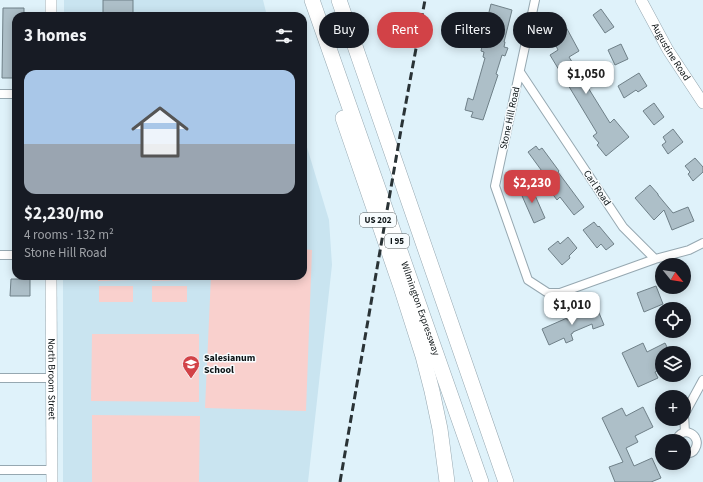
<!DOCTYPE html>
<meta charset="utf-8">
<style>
body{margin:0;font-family:"Source Sans 3",sans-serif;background:#242831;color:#f1f3f6;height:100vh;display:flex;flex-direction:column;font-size:15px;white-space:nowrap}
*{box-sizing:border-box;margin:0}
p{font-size:13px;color:#9ea1a6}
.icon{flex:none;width:22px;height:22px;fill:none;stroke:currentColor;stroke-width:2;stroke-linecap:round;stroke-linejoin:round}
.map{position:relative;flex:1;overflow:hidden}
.panel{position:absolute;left:12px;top:12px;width:295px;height:268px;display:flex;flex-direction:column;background:#171b24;border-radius:12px;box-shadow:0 2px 10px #0003}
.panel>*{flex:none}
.guide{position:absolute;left:319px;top:12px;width:324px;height:36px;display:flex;gap:8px}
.needle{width:26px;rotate:120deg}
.fabs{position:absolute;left:655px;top:258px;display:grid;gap:8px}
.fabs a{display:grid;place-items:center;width:36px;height:36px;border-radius:50%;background:#171b24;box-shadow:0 2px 10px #0003;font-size:20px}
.price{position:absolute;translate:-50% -34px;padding:0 9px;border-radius:8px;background:#fff;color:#222;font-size:13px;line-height:26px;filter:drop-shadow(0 1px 2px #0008)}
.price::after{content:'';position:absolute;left:50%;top:24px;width:12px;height:9px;margin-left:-6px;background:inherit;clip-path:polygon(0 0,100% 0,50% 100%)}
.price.active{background:#d24247;color:#fff}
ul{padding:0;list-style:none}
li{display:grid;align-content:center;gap:8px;height:212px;padding:0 12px}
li+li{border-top:1px solid #363941}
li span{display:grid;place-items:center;height:124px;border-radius:12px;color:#555}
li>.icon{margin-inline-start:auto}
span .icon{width:72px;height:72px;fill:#fffc;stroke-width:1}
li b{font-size:17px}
h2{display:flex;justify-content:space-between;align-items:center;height:48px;padding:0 12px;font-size:17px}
.pill{padding:0 14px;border-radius:18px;background:#171b24;box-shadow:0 2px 10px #0003;font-size:14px;line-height:36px}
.pill.active{background:#d24247;color:#fff}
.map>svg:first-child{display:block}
</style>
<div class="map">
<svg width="703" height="482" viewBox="0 0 703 482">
<rect width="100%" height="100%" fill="#dff2fa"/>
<path fill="#c9e4f0" d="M 64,0 L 263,0 L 267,16 L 64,16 Z
M 303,134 L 329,220 L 332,265 L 308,482 L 63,482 L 63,276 L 303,276 Z"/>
<path fill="#f9d0cd" d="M 303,249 L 312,250 L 306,411 L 205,408 L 211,276 L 303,276 Z
M 98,276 L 133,276 L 133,280 L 98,281 Z
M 152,276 L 187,276 L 187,280 L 152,281 Z
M 99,286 L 133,286 L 133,302 L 99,302 Z
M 152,286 L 187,286 L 187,302 L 152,302 Z
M 92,334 L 199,334 L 199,402 L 91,401 Z
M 92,415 L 200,416 L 199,482 L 92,482 Z"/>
<path fill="#adbfc8" stroke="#6f8088" d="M 103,0 L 133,0 L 133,16 L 103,16 Z
M 491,4 L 512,10 L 504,42 L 505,42 L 504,47 L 508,48 L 505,56 L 502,55 L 496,74 L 498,75 L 483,120 L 471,117 L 473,112 L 465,110 L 468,98 L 473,100 L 485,58 L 483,57 L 484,52 L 481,51 L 483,42 L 487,44 L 492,25 L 486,24 Z
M 3,8 L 24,8 L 24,16 L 16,16 L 16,78 L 2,78 Z
M 601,9 L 614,27 L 605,33 L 593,15 Z
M 566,27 L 579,51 L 569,57 L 610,123 L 614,119 L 629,137 L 606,156 L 597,145 L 599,143 L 593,136 L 597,133 L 550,55 L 558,50 L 551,35 Z
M 621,44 L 628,59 L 615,65 L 608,50 Z
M 639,73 L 647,86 L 638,92 L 636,90 L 624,98 L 618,86 Z
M 654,103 L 664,117 L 654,125 L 643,111 Z
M 673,129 L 683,142 L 668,154 L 662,145 L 666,142 L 663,137 Z
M 536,146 L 539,150 L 542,148 L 559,171 L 558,172 L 584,207 L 574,215 L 560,197 L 557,200 L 551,192 L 555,189 L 528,152 Z
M 695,158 L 703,167 L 703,172 L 693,181 L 688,174 L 690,172 L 685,166 Z
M 530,184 L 545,218 L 534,223 L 519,189 Z
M 650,185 L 658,194 L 658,195 L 673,213 L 688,207 L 694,221 L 672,230 L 664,210 L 654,220 L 635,198 Z
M 594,222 L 598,227 L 599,226 L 614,244 L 606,250 L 601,244 L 597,248 L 583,230 Z
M 568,237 L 577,248 L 569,256 L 570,258 L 562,265 L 548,249 L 558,241 L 560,244 Z
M 11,279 L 30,279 L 30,296 L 10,296 Z
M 656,286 L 663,304 L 644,312 L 637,293 Z
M 597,308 L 604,325 L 593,329 L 592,324 L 573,332 L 573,333 L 571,334 L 573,340 L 566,343 L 564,338 L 549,345 L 542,329 L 567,318 L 567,320 Z
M 643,343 L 647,352 L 665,343 L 670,353 L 662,353 L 662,368 L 655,372 L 658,378 L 638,387 L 622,353 Z
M 643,407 L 653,427 L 635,436 L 638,442 L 626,448 L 634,466 L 652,458 L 661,478 L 651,482 L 615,482 L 609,467 L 623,462 L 602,418 L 622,408 L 626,416 Z"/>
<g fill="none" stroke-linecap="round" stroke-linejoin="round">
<g stroke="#96a8b1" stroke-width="10">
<path id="street" d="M 535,0 L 495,186 L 528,280 L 548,293 L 560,293 L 655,259 L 689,250 L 703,243
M 520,72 L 623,227 L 655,259
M 0,94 L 16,94
M 0,255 L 16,255
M 0,378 L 52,378
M 685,432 L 684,415 L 703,380
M 676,441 C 682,423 703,436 695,449 C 693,453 689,454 684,454
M 0,470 L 52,470"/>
</g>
<g stroke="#96a8b1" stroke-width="12">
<g id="secondary">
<path d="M 51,0 L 51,16"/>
<path id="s1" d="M 641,0 L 668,50 L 703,103"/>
<path id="s2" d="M 51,276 L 52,482"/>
</g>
</g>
<g stroke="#96a8b1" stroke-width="16">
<g id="highway">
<path id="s3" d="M 312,0 L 481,482"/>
<path d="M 339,0 L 506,482"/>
<path d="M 343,118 L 401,287 L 423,356 L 432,391 L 440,429 L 447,482"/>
</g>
</g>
<use href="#street" stroke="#fff" stroke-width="8"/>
<use href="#secondary" stroke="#fff" stroke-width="11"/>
<use href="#highway" stroke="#fff" stroke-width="15"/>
<path stroke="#2a3336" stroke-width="3" stroke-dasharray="8 4" stroke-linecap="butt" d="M 340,482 L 402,124 L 425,0"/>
</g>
<defs>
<g id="school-pin" transform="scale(0.9)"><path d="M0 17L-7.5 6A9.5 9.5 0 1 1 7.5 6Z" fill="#d24247" stroke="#f8fcfe"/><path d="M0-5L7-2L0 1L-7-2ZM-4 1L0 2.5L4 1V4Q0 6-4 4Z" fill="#fff"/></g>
</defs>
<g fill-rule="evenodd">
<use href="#school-pin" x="191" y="364"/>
</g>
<g text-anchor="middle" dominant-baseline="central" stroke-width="3" stroke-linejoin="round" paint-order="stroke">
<g fill="#f8fcfe" stroke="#52585a" stroke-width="1">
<rect x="360" y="213" width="36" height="14" rx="3"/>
<rect x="385" y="234" width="24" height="14" rx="3"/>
</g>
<g font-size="9" font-weight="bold" fill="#0b1214">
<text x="378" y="220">US 202</text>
<text x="397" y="241">I 95</text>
</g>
<g font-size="10" fill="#0b1214" stroke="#f8fcfe">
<text stroke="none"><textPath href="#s1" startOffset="60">Augustine Road</textPath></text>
<text transform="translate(510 118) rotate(-78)">Stone Hill Road</text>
<text transform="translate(597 188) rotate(56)">Carl Road</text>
<text stroke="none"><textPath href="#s3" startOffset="327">Wilmington Expressway</textPath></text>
<text stroke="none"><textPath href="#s2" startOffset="103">North Broom Street</textPath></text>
</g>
<g font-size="10" font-weight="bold" fill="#0b1214" stroke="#f8fcfe" text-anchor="start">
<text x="204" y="358">Salesianum<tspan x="204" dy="12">School</tspan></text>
</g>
</g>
</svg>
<div class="fabs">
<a><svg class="needle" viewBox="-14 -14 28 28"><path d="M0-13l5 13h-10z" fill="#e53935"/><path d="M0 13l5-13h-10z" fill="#9ea1a6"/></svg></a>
<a><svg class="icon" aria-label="locate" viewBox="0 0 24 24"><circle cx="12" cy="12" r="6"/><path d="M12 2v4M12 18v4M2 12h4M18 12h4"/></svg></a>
<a><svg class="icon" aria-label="layers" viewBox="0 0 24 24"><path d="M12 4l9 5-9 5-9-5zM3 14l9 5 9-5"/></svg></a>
<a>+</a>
<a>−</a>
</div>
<b class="price" style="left:586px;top:95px">$1,050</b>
<b class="price active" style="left:532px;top:204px">$2,230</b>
<b class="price" style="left:572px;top:326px">$1,010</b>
<div class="guide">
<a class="pill">Buy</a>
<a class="pill active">Rent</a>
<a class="pill">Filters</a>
<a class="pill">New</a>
</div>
<section class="panel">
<h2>3 homes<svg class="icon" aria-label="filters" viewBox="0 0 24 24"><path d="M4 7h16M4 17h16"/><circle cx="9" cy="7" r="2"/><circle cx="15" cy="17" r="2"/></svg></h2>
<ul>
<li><span style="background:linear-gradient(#a9c7e8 60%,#9aa5b1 0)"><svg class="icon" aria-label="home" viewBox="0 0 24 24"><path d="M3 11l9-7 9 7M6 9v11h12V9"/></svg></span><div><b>$2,230/mo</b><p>4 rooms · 132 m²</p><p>Stone Hill Road</p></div></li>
</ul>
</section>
</div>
